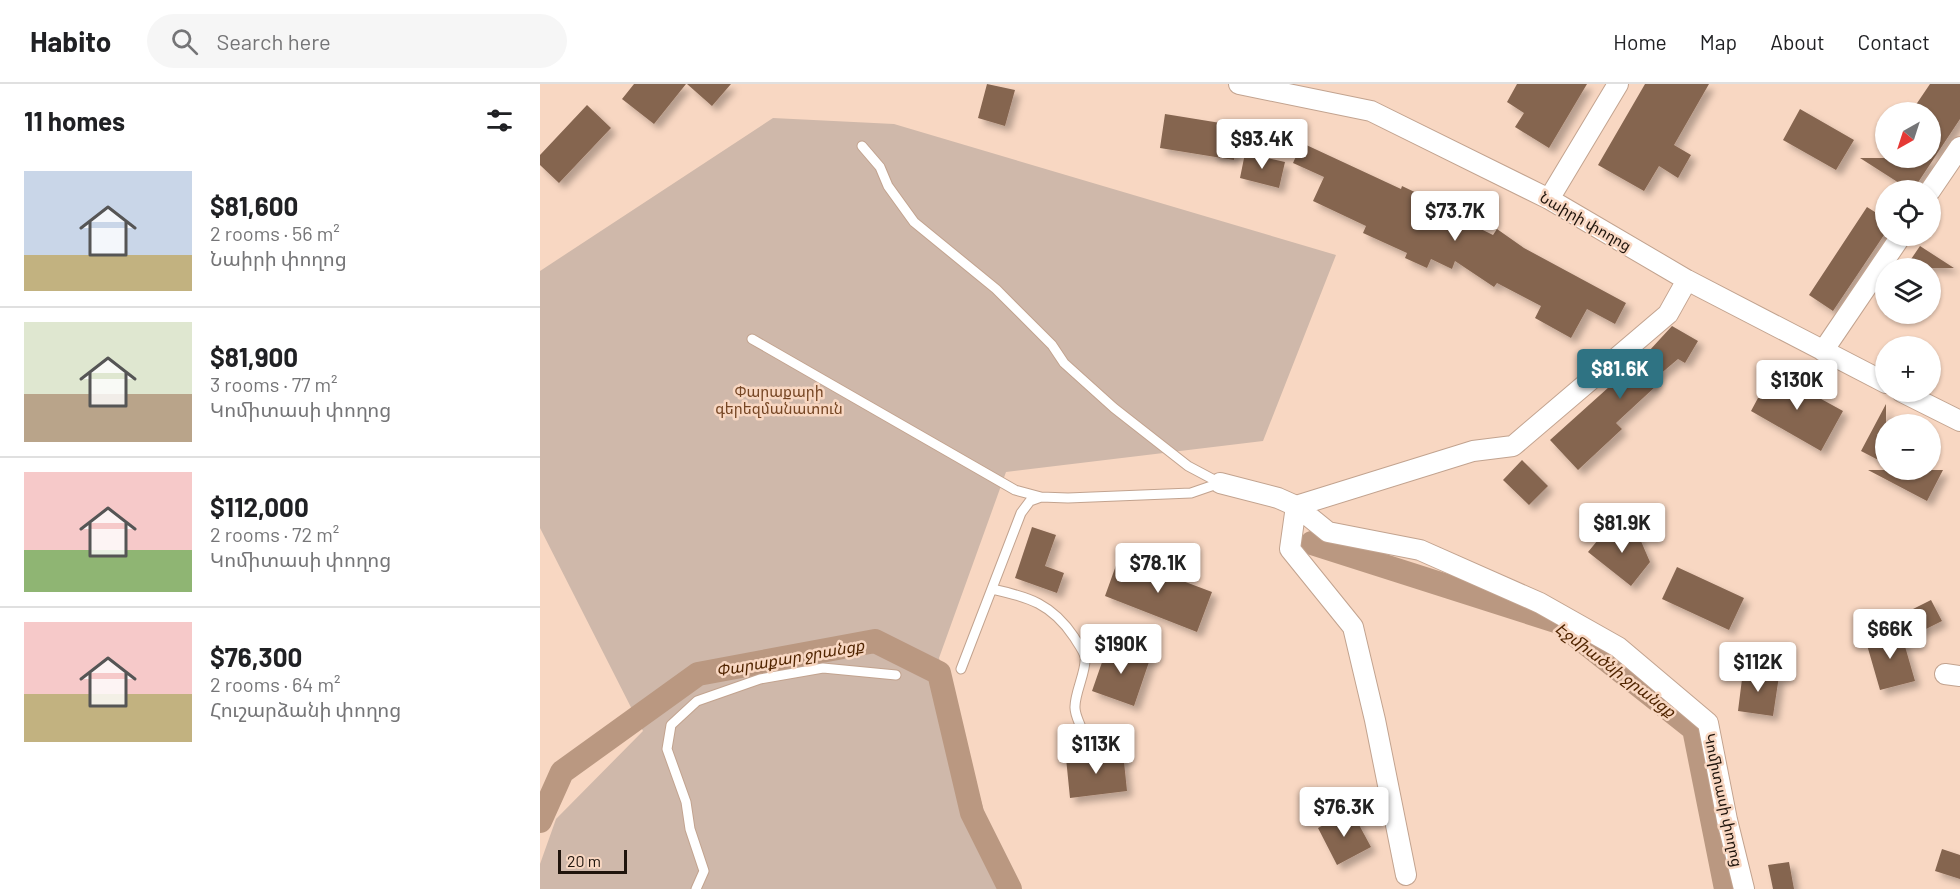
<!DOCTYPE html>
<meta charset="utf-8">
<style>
body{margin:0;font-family:Barlow,"Noto Sans Armenian",sans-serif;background:#f6f6f6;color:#202124;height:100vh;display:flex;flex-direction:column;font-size:22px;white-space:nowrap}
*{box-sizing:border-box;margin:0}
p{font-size:20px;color:#757577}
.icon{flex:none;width:33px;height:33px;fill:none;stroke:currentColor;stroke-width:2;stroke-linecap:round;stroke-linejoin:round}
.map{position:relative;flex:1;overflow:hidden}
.side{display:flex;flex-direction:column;background:#fff;width:540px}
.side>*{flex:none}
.needle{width:39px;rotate:219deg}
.controls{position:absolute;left:1335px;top:18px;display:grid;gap:12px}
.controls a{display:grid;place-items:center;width:66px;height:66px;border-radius:50%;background:#fff;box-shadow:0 2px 4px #0004;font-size:30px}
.scale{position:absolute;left:18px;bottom:15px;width:69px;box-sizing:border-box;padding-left:6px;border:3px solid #1f140c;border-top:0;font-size:16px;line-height:21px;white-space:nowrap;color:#1f140c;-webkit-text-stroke:4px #f8d7c2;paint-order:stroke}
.price{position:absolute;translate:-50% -51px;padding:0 14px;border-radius:6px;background:#fff;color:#222;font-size:20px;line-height:39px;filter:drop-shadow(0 2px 3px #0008)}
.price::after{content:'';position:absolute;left:50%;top:36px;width:18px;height:14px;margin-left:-9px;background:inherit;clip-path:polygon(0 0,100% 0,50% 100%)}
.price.current{background:#2f7383;color:#fff}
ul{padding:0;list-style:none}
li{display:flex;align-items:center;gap:18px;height:150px;padding:0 24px}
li+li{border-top:2px solid #e0e0e0}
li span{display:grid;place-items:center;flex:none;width:168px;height:120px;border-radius:0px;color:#555}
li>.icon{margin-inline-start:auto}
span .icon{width:72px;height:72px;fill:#fffc;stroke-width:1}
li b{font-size:26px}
h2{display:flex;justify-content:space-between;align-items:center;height:72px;padding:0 24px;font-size:26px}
header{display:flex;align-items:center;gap:36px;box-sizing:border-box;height:84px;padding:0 30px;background:#fff;border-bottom:2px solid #e0e0e0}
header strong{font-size:28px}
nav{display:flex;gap:33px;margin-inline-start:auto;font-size:21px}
.search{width:420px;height:54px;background:#f6f6f6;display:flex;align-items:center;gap:15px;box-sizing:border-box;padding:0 21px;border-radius:33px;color:#757577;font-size:22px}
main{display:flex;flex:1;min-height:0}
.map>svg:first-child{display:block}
</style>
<header>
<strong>Habito</strong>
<div class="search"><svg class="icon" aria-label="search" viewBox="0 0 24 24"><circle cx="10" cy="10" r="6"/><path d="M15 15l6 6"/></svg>Search here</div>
<nav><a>Home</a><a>Map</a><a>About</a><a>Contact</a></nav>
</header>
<main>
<section class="side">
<h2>11 homes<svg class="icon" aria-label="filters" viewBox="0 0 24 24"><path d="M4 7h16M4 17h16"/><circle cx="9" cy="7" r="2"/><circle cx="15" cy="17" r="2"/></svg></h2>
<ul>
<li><span style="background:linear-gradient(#c9d6e8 70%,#c2b280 0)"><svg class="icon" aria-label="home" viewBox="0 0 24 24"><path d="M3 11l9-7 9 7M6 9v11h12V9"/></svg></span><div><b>$81,600</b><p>2 rooms · 56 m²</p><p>Նաիրի փողոց</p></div></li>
<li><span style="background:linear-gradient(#dfe7d0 60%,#b9a48a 0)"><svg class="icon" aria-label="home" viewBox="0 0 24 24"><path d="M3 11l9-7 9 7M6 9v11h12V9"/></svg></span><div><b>$81,900</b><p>3 rooms · 77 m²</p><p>Կոմիտասի փողոց</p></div></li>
<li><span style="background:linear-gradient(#f6c9c9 65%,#8fb573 0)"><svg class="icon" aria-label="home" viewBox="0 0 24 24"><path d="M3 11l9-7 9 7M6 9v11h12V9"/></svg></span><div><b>$112,000</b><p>2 rooms · 72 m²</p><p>Կոմիտասի փողոց</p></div></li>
<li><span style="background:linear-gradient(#f6c9c9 60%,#c2b280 0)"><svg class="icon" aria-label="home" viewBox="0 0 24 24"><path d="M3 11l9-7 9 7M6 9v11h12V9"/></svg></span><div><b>$76,300</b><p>2 rooms · 64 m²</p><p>Հուշարձանի փողոց</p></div></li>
</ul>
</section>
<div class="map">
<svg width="1420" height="805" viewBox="0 0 1420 805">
<defs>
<filter id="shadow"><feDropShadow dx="5.5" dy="5.5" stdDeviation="3" flood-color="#0004"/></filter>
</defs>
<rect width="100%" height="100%" fill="#f8d7c2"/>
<path fill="#cfb8aa" d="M 233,34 L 354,40 L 796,171 L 723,357 L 466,388 L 399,574 L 467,805 L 0,805 L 0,780 L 16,735 L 103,647 L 0,444 L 0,187 Z"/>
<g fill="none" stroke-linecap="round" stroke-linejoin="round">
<path stroke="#ba9881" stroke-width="24" d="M 772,459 L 1019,538 L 1154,645 L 1186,805
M 0,737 L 22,688 L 158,590 L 335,557 L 399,589 L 432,729 L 470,805"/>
</g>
<path fill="#856550" filter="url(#shadow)" d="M 94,0 L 146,0 L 114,40 L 82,15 Z
M 147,0 L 191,0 L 172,22 Z
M 447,0 L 475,6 L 465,42 L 438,34 Z
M 977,0 L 1047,0 L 1009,64 L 975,43 L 984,29 L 967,18 Z
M 1105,0 L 1169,0 L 1134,61 L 1151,71 L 1138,94 L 1119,82 L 1104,107 L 1058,81 Z
M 1390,0 L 1420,0 L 1420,35 L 1373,106 L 1370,106 L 1320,74 L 1390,74 L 1390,28 L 1371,28 Z
M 47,21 L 71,44 L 19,99 L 0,81 L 0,71 Z
M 1260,25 L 1314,56 L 1296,86 L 1243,56 Z
M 625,30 L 699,42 L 694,76 L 620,64 Z
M 762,59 L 861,105 L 862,102 L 906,123 L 904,127 L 953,151 L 957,145 L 984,164 L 1086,219 L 1075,240 L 1047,225 L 1031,254 L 995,234 L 1001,222 L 957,199 L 954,203 L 915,177 L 912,185 L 891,175 L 887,184 L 865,174 L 867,169 L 823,149 L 826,142 L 773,117 L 784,93 L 753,79 Z
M 705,69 L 745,78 L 739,104 L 700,94 Z
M 1327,123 L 1346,135 L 1346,148 L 1293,227 L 1269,211 Z
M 1380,162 L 1414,184 L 1365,184 Z
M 1132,242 L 1158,257 L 1145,279 L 1138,275 L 1112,297 L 1116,302 L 1076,339 L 1082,345 L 1038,386 L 1010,356 L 1109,267 Z
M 1232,288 L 1303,327 L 1281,367 L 1211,327 Z
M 1346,320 L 1346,380 L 1321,367 Z
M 982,376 L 1008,402 L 989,421 L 963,396 Z
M 1328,386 L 1403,386 L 1387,417 Z
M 492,443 L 516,451 L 505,482 L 524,489 L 517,509 L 475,494 Z
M 1067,445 L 1097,448 L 1110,478 L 1091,502 L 1048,468 Z
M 579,473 L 672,508 L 657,548 L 565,512 Z
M 1137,483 L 1204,514 L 1189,546 L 1122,515 Z
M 1391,516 L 1402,537 L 1380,548 L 1369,527 Z
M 1360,545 L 1375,597 L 1340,606 L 1325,554 Z
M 568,561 L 610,575 L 594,622 L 552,607 Z
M 1203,587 L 1239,592 L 1233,632 L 1198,627 Z
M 583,668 L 587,707 L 530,714 L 526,674 Z
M 811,726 L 831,763 L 797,781 L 778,744 Z
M 1402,765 L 1420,771 L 1420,795 L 1395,787 Z
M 1249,778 L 1254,805 L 1233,805 L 1228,781 Z"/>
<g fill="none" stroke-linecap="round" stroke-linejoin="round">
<g stroke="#c2a38f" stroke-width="11">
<path id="service" d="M 322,62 L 340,83 L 348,102 L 374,138 L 456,205 L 512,261 L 524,279 L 574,324 L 648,382 L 680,399
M 212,255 L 475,406 L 501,413
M 452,505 C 489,513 512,520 534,553 C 537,558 544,567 545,573 C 547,586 534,610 535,624 C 535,631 540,640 542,646
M 421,585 L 481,429 L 490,417 L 501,413 L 528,414 L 651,409 L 680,399
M 156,805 L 164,787 L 150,745 L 146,718 L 127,665 L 131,641 L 157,617 L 220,595 L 283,584 L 356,591"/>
</g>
<g stroke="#c2a38f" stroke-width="22">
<path id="minor" d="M 699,0 L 831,27 L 1009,115 L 1147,196 L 1346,299
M 1390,107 L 1420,63
M 1009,115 L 1078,0
M 1283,267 L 1361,152
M 1362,308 L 1420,337
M 680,399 L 738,414 L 756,422 L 788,448 L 880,466 L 1000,519 L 1078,563 L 1168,639 L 1187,736 L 1204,805
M 1405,590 L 1420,592
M 866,791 L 835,636 L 813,543 L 750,465 L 756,422 L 933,367 L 973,362 L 1128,230 L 1147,196"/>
</g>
<use href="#service" stroke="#fff" stroke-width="9"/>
<use href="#minor" stroke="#fff" stroke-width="20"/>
</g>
<g text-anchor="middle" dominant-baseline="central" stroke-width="5" stroke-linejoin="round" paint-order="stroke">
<g font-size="15" fill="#1f140c" stroke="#f8d7c2">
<text transform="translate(1046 137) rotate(30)">Նաիրի փողոց</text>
<text transform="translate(1184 716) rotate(78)">Կոմիտասի փողոց</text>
</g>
<g font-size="15" fill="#764624" stroke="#f8d7c2">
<text x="239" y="307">Փարաքարի<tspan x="239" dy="17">գերեզմանատուն</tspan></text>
</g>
<g font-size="16" font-style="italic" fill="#512500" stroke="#f8d7c2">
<text transform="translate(250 573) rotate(-10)">Փարաքար ջրանցք</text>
<text transform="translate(1076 585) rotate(37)">Էջմիածնի ջրանցք</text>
</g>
</g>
</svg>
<div class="controls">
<a><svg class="needle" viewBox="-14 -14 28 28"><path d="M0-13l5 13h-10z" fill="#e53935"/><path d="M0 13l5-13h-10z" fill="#757577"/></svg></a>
<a><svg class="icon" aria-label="locate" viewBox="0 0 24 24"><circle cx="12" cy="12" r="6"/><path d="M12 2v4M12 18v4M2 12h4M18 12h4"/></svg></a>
<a><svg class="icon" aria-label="layers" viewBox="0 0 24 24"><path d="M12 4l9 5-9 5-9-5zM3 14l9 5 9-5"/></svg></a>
<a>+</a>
<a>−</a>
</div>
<div class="scale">20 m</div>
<b class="price" style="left:722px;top:86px">$93.4K</b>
<b class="price" style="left:915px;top:158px">$73.7K</b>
<b class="price current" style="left:1080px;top:316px">$81.6K</b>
<b class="price" style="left:1257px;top:327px">$130K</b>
<b class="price" style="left:1082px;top:470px">$81.9K</b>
<b class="price" style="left:618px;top:510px">$78.1K</b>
<b class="price" style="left:1350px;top:576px">$66K</b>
<b class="price" style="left:581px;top:591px">$190K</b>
<b class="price" style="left:1218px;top:609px">$112K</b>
<b class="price" style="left:556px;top:691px">$113K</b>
<b class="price" style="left:804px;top:754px">$76.3K</b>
</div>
</main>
